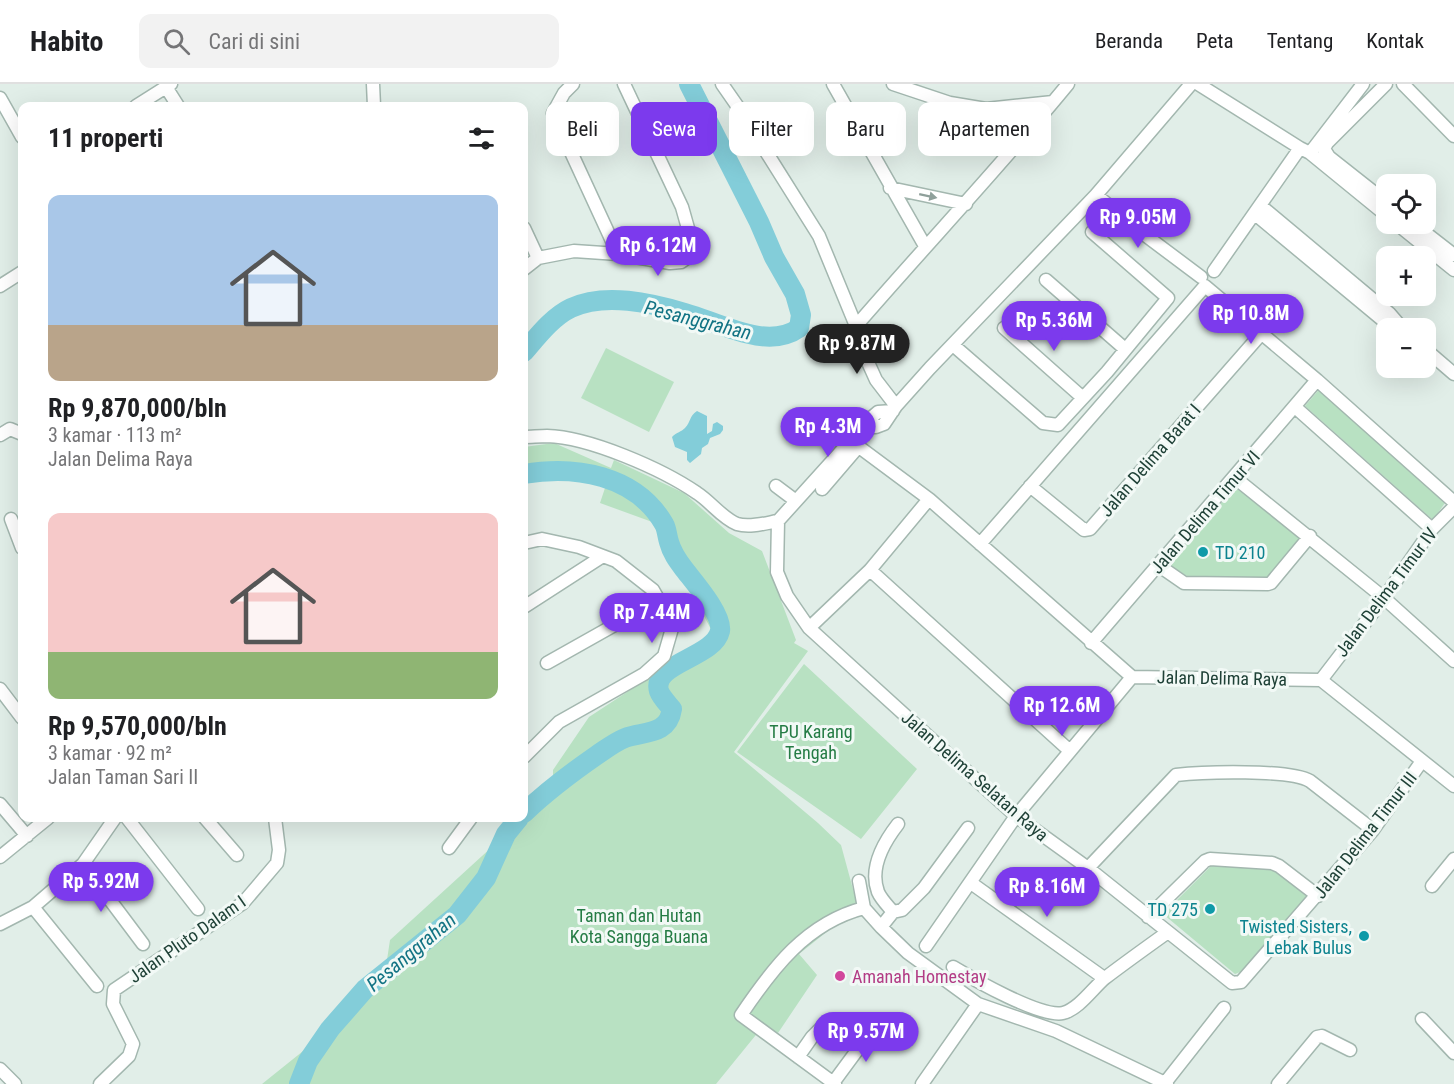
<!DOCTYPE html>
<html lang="id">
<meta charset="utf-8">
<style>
body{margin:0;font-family:"Roboto Condensed",sans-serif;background:#f2f2f2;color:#202124;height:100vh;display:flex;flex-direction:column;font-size:22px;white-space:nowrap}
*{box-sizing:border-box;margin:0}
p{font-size:20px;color:#757577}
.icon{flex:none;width:33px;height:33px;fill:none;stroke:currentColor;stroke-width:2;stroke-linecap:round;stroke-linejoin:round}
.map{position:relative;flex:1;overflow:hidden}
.sheet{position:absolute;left:18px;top:18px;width:510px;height:720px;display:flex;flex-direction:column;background:#fff;border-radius:12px;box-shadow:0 6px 24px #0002}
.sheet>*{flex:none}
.guide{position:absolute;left:546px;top:18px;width:570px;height:54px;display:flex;gap:12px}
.controls{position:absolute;left:1376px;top:90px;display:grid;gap:12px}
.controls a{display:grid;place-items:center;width:60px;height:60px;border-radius:12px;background:#fff;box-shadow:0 6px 24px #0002;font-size:30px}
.price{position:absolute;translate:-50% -51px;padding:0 14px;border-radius:21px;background:#7c3aed;color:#fff;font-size:20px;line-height:39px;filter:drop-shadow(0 2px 3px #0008)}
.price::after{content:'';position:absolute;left:50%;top:36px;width:18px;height:14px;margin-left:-9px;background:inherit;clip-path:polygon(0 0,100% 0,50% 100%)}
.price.selected{background:#222;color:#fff}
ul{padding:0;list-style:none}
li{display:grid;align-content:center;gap:12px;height:318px;padding:0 30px}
li span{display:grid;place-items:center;height:186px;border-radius:12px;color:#555}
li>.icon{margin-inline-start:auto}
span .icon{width:108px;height:108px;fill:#fffc;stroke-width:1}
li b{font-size:26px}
h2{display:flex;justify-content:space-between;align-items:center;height:72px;padding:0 30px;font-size:26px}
.tag{padding:0 21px;border-radius:12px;background:#fff;box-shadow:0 6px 24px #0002;font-size:21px;line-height:54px}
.tag.selected{background:#7c3aed;color:#fff}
header{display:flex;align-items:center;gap:36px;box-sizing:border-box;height:84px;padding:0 30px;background:#fff;border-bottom:2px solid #e0e0e0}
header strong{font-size:28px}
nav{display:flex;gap:33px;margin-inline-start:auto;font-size:21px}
.search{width:420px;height:54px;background:#f2f2f2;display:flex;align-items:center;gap:15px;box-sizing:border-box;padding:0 21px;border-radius:12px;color:#757577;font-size:22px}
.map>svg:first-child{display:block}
</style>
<header>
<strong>Habito</strong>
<div class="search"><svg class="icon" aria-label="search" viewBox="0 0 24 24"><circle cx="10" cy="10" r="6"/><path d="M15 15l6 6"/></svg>Cari di sini</div>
<nav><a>Beranda</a><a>Peta</a><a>Tentang</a><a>Kontak</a></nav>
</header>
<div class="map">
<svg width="1454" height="1000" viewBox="0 0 1454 1000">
<rect width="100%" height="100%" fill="#e1eee8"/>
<path fill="#b8e1c2" d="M 606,264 L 674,298 L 649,348 L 581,314 Z
M 1323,301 L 1447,416 L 1433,436 L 1305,322 Z
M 554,359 L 611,384 L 614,376 L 684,409 L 729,449 L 762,467 L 796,556 L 794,559 L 808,567 L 734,668 L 818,739 L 841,761 L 860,831 L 834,842 L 799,870 L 817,891 L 778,949 L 764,941 L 716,1000 L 262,1000 L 328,947 L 365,905 L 385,889 L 390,856 L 505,751 L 516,736 L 524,734 L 524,729 L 553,704 L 553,686 L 589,633 L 714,551 L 655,439 L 600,419 L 608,395 C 582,386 550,386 524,390 L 524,363 Z
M 1243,394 L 1313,449 L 1275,500 L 1187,492 L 1168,480 Z
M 804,580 L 917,685 L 861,755 L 737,668 Z
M 1213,780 L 1277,786 L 1307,813 L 1243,887 L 1235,890 L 1163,830 Z"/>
<path fill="#83cdd9" d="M 697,327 L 707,332 L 707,350 L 712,347 L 713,340 L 717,338 L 723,342 L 723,346 L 720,350 L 710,354 L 708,360 L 702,364 L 701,370 L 690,379 L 687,376 L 687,368 L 675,363 L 672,353 C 677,348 681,348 685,344 C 691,338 689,332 697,327 Z"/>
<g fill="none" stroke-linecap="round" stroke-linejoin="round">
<path stroke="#83cdd9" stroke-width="20" d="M 524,268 C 537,253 552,233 571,224 C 605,208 651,219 685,229 C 718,238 767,267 799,244 L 801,231 L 795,210 L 774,173 L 759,138 L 689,0
M 524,390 C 575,381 636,391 664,440 C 667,445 667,452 669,458 C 672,469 677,476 684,485 C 694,498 723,531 720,547 C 714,574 651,579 659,607 C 661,613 668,620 672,625 C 668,652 643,647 625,654 C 615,658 606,665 597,671 C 571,689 546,708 524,729
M 299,1000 L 308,977 L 330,945 L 365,905 L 457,831 L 486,794 L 506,750 L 519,734"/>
<g stroke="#a3b7af" stroke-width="15">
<path id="street" d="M 373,0 L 374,22
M 573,0 L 564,9 L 553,29 L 618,170
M 722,0 L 738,23 L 819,152 L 856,242 L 862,265 L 876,296 L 896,322
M 833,0 L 925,162
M 893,0 L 950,19 L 986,25 L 1053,18
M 1198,0 L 1300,64
M 1386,0 L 1327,59 L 1324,65 L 1329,73 L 1386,118
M 1403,0 L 1454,52
M 166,3 L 178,22
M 0,14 L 22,53
M 136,22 L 171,0
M 1310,69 L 1363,0
M 890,104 L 966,120
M 1096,111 L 1145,151 L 1201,193
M 1261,122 L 1389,229 L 1402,244
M 1255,130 L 1385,238 L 1399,243
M 1397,140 L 1454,186
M 1414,140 L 1454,171
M 524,144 L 538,174
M 524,185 L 538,174 L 574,167 L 618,170 L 670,179 L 681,178 L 691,171 L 693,162 L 682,123 L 624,0
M 1214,187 L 1300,64 L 1310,69 L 1386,131
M 1046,196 L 1125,265
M 0,202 L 22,188
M 856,242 C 926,161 1000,83 1068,0
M 1004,244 L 1083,314
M 953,261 L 1043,339 L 1058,341 L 1107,288 L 1168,214 L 1092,148
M 1425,265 L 1454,290
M 1295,323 L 1432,445
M 893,327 L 878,328 L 871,334 L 778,437 L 777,488 L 787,512 L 809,544 L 1016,732 L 1088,784 L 1232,899 L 1241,898 L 1373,746 L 1422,677
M 865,343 L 876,343 L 884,340 L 896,322 L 930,284 L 1096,111 L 1191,0
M 0,351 L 10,345 L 22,350
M 524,353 C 531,353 539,352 547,352 C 589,353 662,385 697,409 C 711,418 722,434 737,440 C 750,444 766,439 778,437
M 851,357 L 929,415 L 1132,593 L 1321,596 L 1454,702
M 1234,393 L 1384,514 L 1454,577
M 776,402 L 796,417
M 1030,402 L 1084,446 L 1090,445 L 1261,250
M 822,405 L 858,363
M 11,435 L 22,464
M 524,459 L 542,455 L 579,463 L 616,477 L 653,506 L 673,541 L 664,572 L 644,590 L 559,638 L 524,673
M 980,460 L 1205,202 L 1317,296 L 1454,418
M 1158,481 L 1184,499 L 1268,500 L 1271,499 L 1310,452
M 870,486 L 1070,667
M 524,523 L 603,472
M 809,544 L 870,486 L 929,415
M 1091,559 L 1317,296
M 547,579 L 659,516
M 1321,596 L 1384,514 L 1432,445 L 1454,423
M 0,605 L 22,634
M 0,720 L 27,752
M 127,734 L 198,825
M 205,734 L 237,771
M 449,764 L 471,734
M 0,773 L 48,734
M 83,780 L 143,860
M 1088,784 L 1176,691 C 1202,688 1290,685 1310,697 L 1373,746
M 859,797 L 864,824 L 881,843 L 908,869 L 978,920 L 1056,947 L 1167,1000
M 971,799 L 1104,894
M 1432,802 L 1454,775
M 33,823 L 97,902
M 893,828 C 888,822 881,815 878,808 C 869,784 884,758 898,740
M 1148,833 L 1205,777 L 1210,775 L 1272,779 L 1279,782 L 1318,812
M 0,840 L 33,823 L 83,780 L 115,734
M 881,843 L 893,828 L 902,826 L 924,804 L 968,744
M 926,862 L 1016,732 L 1132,593
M 953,883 C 973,895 1041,934 1063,929 C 1079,925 1093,904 1105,894 C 1126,878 1147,863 1168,848
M 1422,935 L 1454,969
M 840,951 L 859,963
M 798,973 L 812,953 L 827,938
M 0,985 L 15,1000
M 833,999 L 875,942
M 1165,999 L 1224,924
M 100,1000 L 129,972 L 133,960 L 113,920 L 114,906 L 243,819 L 277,779 L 279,766 L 275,734
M 835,1000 L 741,931 C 772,885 806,839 864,824
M 922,1000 L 978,920
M 1278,1000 L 1317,953 L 1322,952 L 1350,966"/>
</g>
<use href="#street" stroke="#fff" stroke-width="12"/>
</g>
<defs><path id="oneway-solid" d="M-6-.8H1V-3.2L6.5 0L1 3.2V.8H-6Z" transform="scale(1.5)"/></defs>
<use fill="#8fa09b" href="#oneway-solid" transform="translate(928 112) rotate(12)"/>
<g fill="#0f9aa8" stroke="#f2f9f6" stroke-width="2">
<circle cx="1203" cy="468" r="6"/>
<circle cx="1210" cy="825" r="6"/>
<circle cx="1364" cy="852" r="6"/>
</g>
<circle fill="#d1479c" stroke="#f2f9f6" stroke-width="2" cx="840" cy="892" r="6"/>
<g text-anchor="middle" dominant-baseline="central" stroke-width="6" stroke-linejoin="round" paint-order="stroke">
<g font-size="18" fill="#1f4137" stroke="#f2f9f6">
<text transform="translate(1150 376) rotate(-49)">Jalan Delima Barat I</text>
<text transform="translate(1205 428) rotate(-49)">Jalan Delima Timur VI</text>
<text transform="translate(1386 508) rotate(-53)">Jalan Delima Timur IV</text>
<text transform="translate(1222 594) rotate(1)">Jalan Delima Raya</text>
<text transform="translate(975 692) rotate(41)">Jalan Delima Selatan Raya</text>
<text transform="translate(1365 751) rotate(-52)">Jalan Delima Timur III</text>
<text transform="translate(187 855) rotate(-35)">Jalan Pluto Dalam I</text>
</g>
<g font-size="18" fill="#0d838f" stroke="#f2f9f6" text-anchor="end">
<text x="1215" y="468" text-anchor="start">TD 210</text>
<text x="1198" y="825">TD 275</text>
<text x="1352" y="842">Twisted Sisters,<tspan x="1352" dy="21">Lebak Bulus</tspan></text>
</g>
<g font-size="18" fill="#257c45" stroke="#f2f9f6">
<text x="811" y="647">TPU Karang<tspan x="811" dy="21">Tengah</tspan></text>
<text x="639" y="831">Taman dan Hutan<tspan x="639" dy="21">Kota Sangga Buana</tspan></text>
</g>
<g font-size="18" fill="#b23c85" stroke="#f2f9f6" text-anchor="start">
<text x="852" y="892">Amanah Homestay</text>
</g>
<g font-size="20" font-style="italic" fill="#127384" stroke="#f2f9f6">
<text transform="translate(698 236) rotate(14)">Pesanggrahan</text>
<text transform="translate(411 868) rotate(-40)">Pesanggrahan</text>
</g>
</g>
</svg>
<div class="controls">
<a><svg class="icon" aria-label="locate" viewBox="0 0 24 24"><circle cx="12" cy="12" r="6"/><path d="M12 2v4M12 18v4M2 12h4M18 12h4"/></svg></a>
<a>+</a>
<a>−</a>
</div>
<b class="price" style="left:1138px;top:165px">Rp 9.05M</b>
<b class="price" style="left:658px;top:193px">Rp 6.12M</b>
<b class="price" style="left:1251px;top:261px">Rp 10.8M</b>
<b class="price" style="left:1054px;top:268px">Rp 5.36M</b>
<b class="price selected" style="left:857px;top:291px">Rp 9.87M</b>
<b class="price" style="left:828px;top:374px">Rp 4.3M</b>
<b class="price" style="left:652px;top:560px">Rp 7.44M</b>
<b class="price" style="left:1062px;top:653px">Rp 12.6M</b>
<b class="price" style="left:101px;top:829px">Rp 5.92M</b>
<b class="price" style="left:1047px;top:834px">Rp 8.16M</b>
<b class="price" style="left:866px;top:979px">Rp 9.57M</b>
<div class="guide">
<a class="tag">Beli</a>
<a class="tag selected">Sewa</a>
<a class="tag">Filter</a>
<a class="tag">Baru</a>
<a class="tag">Apartemen</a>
</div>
<section class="sheet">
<h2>11 properti<svg class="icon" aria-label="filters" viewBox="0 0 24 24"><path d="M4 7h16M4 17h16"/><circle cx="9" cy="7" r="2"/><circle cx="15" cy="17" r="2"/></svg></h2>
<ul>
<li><span style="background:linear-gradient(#a9c7e8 70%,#b9a48a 0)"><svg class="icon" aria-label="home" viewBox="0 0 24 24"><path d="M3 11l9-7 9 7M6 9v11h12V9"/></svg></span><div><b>Rp 9,870,000/bln</b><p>3 kamar · 113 m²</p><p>Jalan Delima Raya</p></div></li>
<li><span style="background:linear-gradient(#f6c9c9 75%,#8fb573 0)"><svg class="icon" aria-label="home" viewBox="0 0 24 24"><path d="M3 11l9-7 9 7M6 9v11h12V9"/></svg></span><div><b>Rp 9,570,000/bln</b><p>3 kamar · 92 m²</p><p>Jalan Taman Sari II</p></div></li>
</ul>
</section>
</div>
